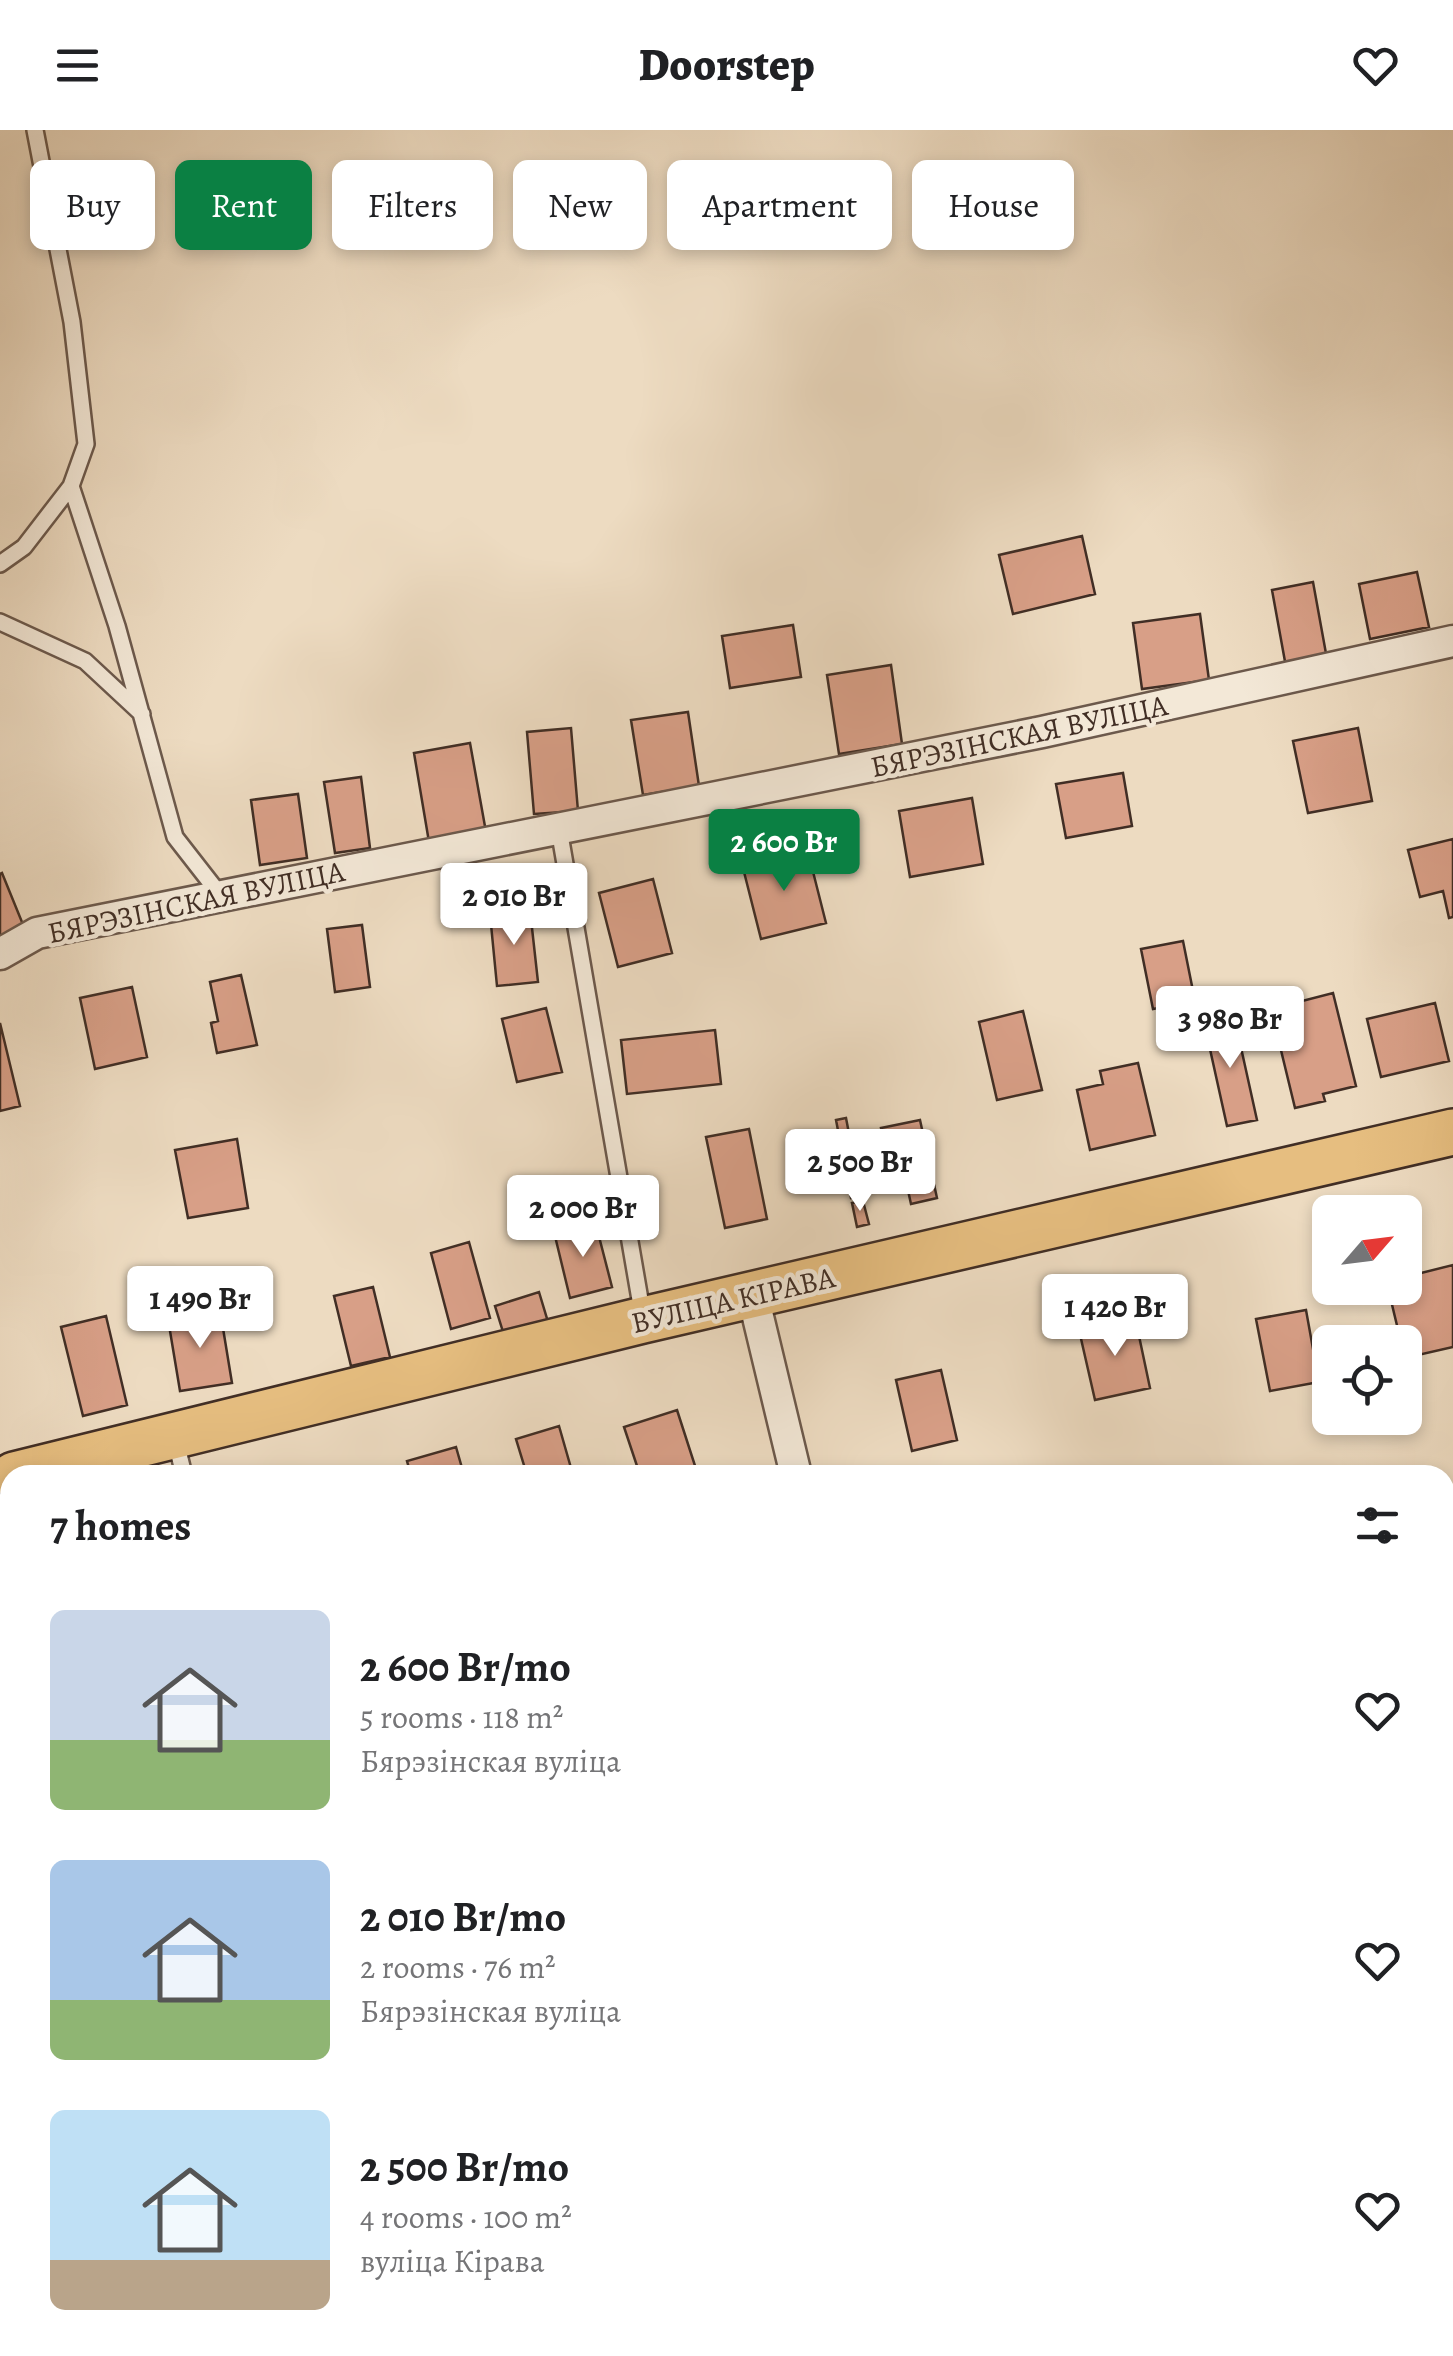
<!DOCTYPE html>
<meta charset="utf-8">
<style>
body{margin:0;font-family:Alegreya,serif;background:#f2f2f2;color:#202124;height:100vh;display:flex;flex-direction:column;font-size:38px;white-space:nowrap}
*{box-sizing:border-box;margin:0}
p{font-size:32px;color:#757577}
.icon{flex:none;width:55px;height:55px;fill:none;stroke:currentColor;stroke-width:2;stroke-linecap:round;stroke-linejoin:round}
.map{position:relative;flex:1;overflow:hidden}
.details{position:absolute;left:0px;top:1335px;width:1455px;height:892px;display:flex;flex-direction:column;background:#fff;border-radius:30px 30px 0 0;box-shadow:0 5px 15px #0003}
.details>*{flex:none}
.hud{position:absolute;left:30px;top:30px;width:1395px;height:90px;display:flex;gap:20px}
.needle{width:65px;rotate:62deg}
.fabs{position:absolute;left:1312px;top:1065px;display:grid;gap:20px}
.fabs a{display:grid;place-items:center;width:110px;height:110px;border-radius:15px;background:#fff;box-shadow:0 5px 15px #0003;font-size:50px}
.price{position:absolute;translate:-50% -85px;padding:0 22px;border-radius:10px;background:#fff;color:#222;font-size:32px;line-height:65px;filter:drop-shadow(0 2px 5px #0008)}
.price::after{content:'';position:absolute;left:50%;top:60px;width:30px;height:22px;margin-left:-15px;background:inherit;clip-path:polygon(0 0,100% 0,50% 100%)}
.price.on{background:#0b8043;color:#fff}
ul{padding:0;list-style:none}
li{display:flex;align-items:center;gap:30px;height:250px;padding:0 50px}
li span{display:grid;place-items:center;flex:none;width:280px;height:200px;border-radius:15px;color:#555}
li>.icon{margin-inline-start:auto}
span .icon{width:120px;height:120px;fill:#fffc;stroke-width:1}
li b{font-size:42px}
h2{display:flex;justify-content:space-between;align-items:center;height:120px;padding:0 50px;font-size:42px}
.pill{padding:0 35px;border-radius:15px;background:#fff;box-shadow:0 5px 15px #0003;font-size:35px;line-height:90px}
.pill.on{background:#0b8043;color:#fff}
header{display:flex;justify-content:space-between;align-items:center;height:130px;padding:0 50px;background:#fff;font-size:45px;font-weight:800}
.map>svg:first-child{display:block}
</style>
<header><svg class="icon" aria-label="menu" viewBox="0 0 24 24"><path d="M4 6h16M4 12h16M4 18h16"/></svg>Doorstep<svg class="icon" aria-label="heart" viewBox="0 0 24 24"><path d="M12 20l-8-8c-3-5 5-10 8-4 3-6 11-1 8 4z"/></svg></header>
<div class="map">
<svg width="1453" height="2226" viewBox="0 0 1453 2226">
<rect width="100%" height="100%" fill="#eddbc1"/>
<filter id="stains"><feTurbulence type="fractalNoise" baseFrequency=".002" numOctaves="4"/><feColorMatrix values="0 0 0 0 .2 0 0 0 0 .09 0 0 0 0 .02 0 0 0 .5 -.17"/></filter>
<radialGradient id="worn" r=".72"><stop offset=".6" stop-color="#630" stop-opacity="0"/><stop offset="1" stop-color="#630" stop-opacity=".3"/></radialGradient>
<path fill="#d89f87" stroke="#412e25" stroke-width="2.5" d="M 1082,406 L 1095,464 L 1013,484 L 999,425 Z
M 1417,442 L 1429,497 L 1370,509 L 1359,454 Z
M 1313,452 L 1327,529 L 1286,537 L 1272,460 Z
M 1200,484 L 1209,550 L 1142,559 L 1133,493 Z
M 793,495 L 801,547 L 730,558 L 722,506 Z
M 891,535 L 902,614 L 839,624 L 827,545 Z
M 688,582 L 699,656 L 643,665 L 631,590 Z
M 571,598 L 578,681 L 534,684 L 527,602 Z
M 1358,598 L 1372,671 L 1308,683 L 1293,611 Z
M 470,613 L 486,702 L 429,712 L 414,623 Z
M 1123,643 L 1132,696 L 1066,708 L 1056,654 Z
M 361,647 L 370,718 L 335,723 L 324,652 Z
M 298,664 L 307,728 L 260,735 L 251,670 Z
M 972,668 L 983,734 L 910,747 L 899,681 Z
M 1453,709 L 1453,787 L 1449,788 L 1443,761 L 1420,767 L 1408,720 Z
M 807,718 L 826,793 L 761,809 L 742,734 Z
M 2,743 L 24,797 L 0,807 L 0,744 Z
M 653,749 L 672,823 L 618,837 L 599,763 Z
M 530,780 L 538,852 L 497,856 L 490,784 Z
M 362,795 L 370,857 L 335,862 L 327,799 Z
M 1183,811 L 1195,871 L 1153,879 L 1141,819 Z
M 241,845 L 257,915 L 217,923 L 211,893 L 218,891 L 210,852 Z
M 132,857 L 147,927 L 95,939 L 80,868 Z
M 1333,863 L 1356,956 L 1323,964 L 1325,971 L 1295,978 L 1271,879 Z
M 1435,873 L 1449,931 L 1381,947 L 1367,889 Z
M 546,878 L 562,942 L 517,952 L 502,889 Z
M 1023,881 L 1042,960 L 997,970 L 979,892 Z
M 1234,886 L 1257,990 L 1227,996 L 1204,892 Z
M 0,893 L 20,976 L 0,981 Z
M 715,900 L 721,954 L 627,964 L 621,910 Z
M 1138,933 L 1155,1005 L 1090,1020 L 1077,960 L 1103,954 L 1100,941 Z
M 846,988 L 861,1066 L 851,1068 L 836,990 Z
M 920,990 L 937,1068 L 911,1074 L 902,1033 L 889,1036 L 881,998 Z
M 749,999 L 767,1089 L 725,1098 L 706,1007 Z
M 237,1009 L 248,1078 L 188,1088 L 175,1020 Z
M 863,1071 L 869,1094 L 857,1097 L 852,1073 Z
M 595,1091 L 612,1157 L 570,1168 L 554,1102 Z
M 469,1112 L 490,1188 L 451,1199 L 431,1123 Z
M 1453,1135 L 1453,1217 L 1405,1228 L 1405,1212 L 1401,1212 L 1388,1158 L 1405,1158 L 1405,1147 Z
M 373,1157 L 390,1227 L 351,1236 L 334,1166 Z
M 539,1162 L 548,1192 L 504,1205 L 495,1176 Z
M 220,1180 L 232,1253 L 180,1261 L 168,1189 Z
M 1306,1180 L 1319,1252 L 1270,1261 L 1256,1189 Z
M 106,1186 L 127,1275 L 83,1286 L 61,1197 Z
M 1135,1187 L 1150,1258 L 1095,1270 L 1079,1200 Z
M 941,1240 L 957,1310 L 912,1321 L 896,1250 Z
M 677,1280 L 698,1345 L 640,1345 L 624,1297 Z
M 559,1296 L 573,1345 L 527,1345 L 516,1309 Z
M 456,1317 L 464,1345 L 411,1345 L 407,1331 Z
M 10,1698 L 10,1763 L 0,1765 L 0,1700 Z
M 0,2161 L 10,2192 L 10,2204 L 0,2207 Z
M 79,2218 L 161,2218 L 125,2226 L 81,2226 Z
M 761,2218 L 808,2218 L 810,2226 L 763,2226 Z
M 885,2218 L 947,2218 L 948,2226 L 887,2226 Z"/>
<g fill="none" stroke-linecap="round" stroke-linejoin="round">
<g stroke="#6c594c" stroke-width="20">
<path id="service" d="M 35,0 L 72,192 L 86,314 L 71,356
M 0,434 L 24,417 L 71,356 L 117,496 L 175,707 L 221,766
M 0,492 L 85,531 L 142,584
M 559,699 L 643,1187
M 175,1308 L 184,1345
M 0,1780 L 10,1777"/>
</g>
<g stroke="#6c594c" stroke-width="35">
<path id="minor" d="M 0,824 L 37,803 L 1042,602 L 1453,511
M 753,1166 L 796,1345
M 1007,2218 L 1009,2226"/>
</g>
<g stroke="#412e25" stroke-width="50">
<path id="primary" d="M 14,1345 L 643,1190 L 1453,1002"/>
</g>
<use href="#service" stroke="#f3e8d7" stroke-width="15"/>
<use href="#minor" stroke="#f3e8d7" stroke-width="30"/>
<use href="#primary" stroke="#e6be80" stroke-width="45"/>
</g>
<g text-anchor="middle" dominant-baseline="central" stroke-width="9" stroke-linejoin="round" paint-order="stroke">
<g font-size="30" fill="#412e25" stroke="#f3e8d7">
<text transform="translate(1019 606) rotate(-12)">БЯРЭЗІНСКАЯ ВУЛІЦА</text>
<text transform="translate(196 772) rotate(-12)">БЯРЭЗІНСКАЯ ВУЛІЦА</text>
<text transform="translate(733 1170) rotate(-13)">ВУЛІЦА КІРАВА</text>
</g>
</g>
<rect width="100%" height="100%" filter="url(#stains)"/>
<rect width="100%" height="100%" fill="url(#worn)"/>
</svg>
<div class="fabs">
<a><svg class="needle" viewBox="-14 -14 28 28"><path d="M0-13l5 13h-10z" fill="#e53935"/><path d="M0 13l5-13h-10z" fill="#757577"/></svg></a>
<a><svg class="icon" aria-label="locate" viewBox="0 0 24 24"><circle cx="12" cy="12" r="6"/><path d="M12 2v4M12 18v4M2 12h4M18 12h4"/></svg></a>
</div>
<b class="price on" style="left:784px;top:764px">2 600 Br</b>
<b class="price" style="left:514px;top:818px">2 010 Br</b>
<b class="price" style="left:1230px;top:941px">3 980 Br</b>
<b class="price" style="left:860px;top:1084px">2 500 Br</b>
<b class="price" style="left:583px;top:1130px">2 000 Br</b>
<b class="price" style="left:200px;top:1221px">1 490 Br</b>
<b class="price" style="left:1115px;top:1229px">1 420 Br</b>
<div class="hud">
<a class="pill">Buy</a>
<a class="pill on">Rent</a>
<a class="pill">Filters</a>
<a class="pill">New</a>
<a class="pill">Apartment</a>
<a class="pill">House</a>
</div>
<section class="details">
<h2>7 homes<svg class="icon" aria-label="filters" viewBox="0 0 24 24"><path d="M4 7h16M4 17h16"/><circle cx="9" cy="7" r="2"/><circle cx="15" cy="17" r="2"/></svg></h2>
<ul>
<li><span style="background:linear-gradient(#c9d6e8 65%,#8fb573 0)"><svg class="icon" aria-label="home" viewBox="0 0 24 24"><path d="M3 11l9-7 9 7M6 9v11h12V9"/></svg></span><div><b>2 600 Br/mo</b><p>5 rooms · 118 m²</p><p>Бярэзінская вуліца</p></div><svg class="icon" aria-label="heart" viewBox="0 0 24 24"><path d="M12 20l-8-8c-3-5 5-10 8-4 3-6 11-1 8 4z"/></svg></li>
<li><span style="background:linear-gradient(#a9c7e8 70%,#8fb573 0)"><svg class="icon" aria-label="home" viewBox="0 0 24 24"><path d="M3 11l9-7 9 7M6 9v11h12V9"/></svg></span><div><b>2 010 Br/mo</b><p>2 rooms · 76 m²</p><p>Бярэзінская вуліца</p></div><svg class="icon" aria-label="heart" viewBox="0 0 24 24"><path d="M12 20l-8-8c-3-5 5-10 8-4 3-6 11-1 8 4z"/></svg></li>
<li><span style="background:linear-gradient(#bfe0f5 75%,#b9a48a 0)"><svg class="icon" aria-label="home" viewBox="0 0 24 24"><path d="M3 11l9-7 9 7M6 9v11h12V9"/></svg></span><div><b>2 500 Br/mo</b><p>4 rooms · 100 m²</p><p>вуліца Кірава</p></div><svg class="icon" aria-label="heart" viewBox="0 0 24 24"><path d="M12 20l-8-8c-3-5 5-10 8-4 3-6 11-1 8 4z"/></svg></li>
</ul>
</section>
</div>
